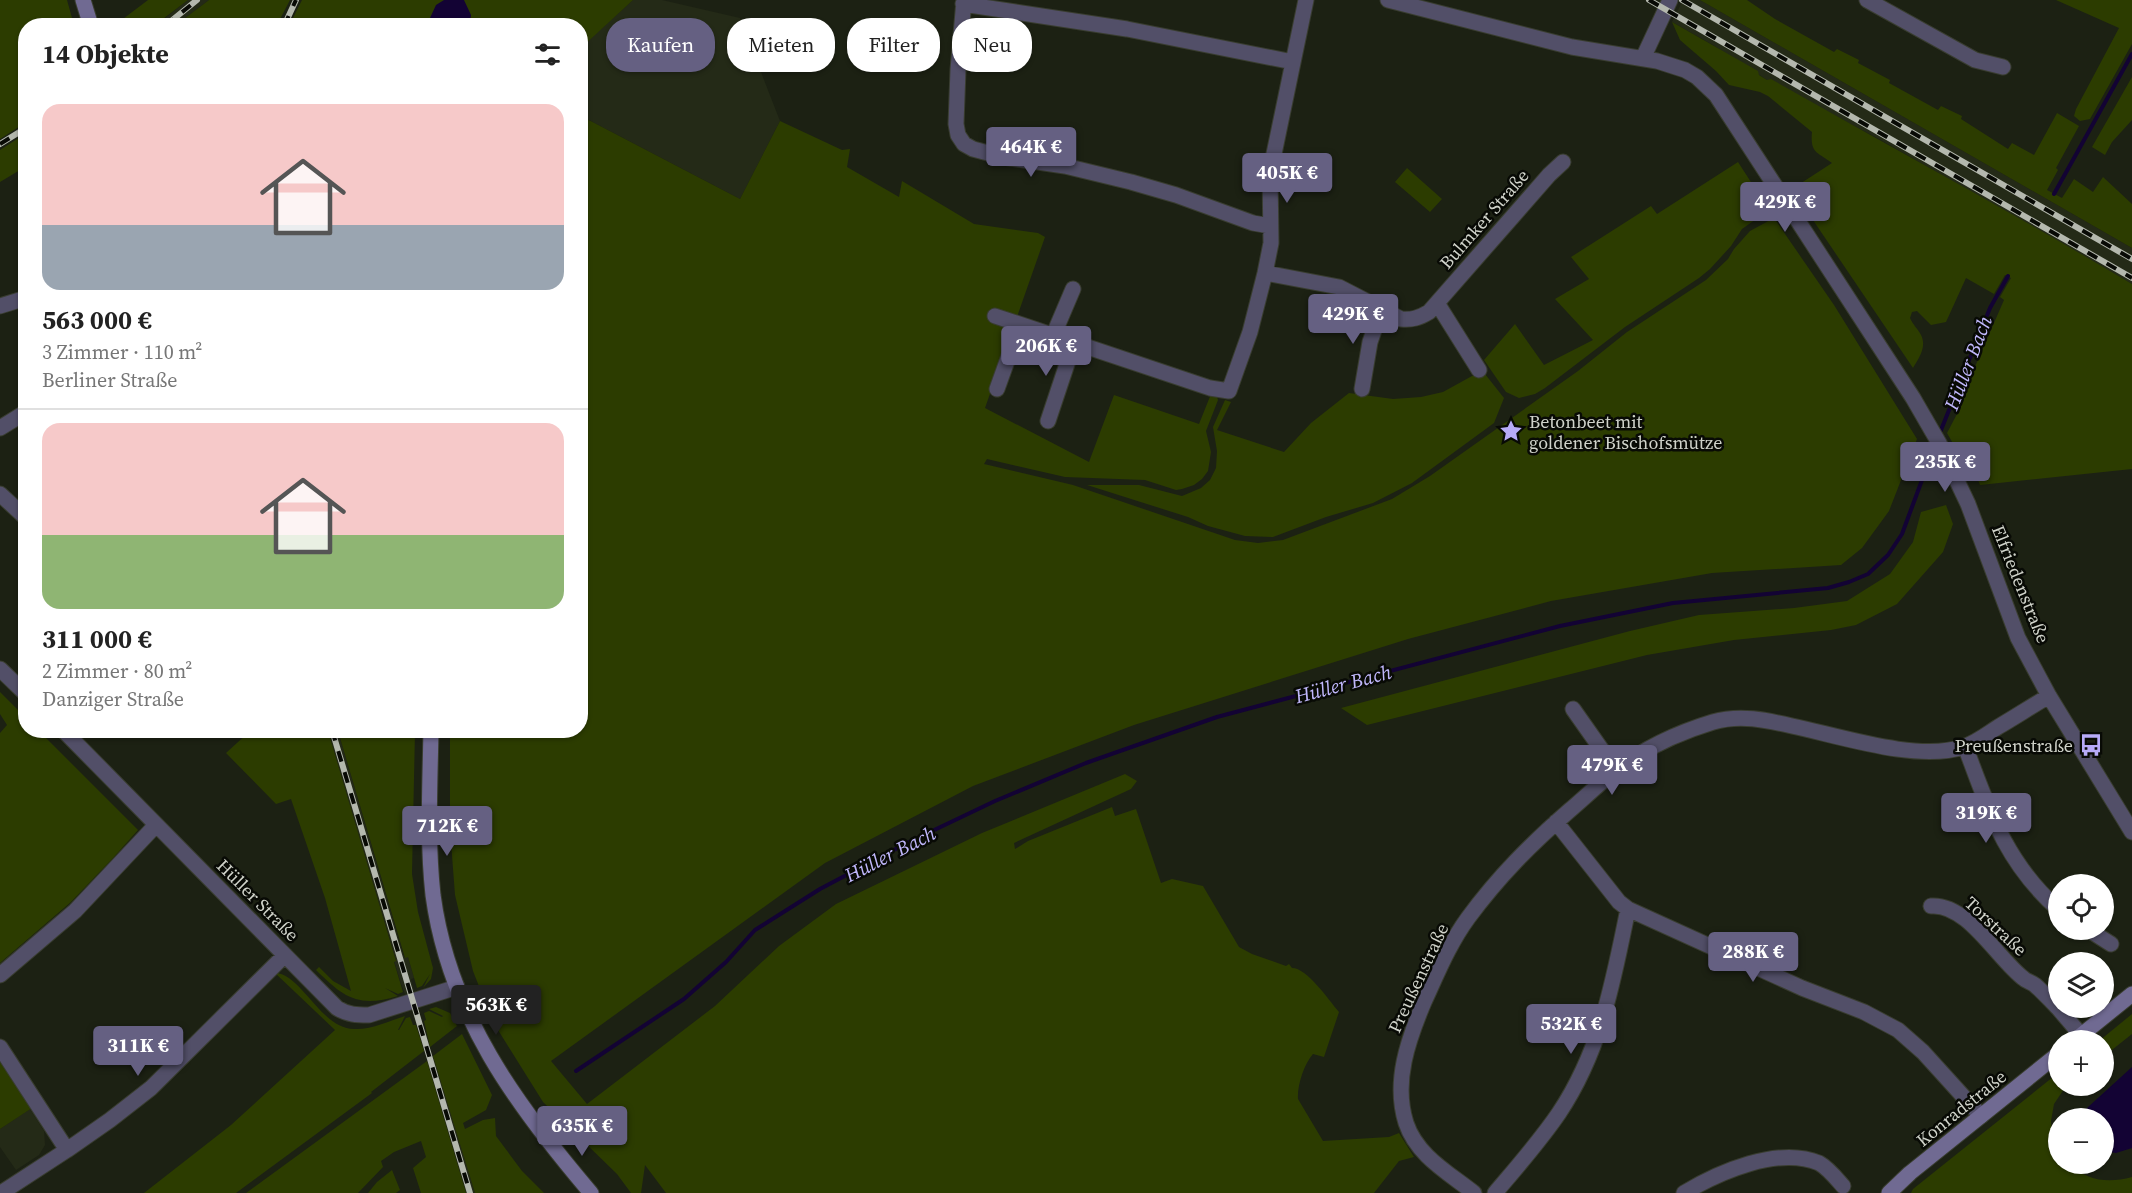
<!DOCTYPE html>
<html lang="de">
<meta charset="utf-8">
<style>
body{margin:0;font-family:"Source Serif 4",serif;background:#f2f2f2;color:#222;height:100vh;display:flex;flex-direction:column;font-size:22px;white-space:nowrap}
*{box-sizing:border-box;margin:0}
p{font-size:20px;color:#767676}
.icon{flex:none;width:33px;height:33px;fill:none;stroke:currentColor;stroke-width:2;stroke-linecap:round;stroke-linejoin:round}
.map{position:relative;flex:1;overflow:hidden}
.side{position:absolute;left:18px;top:18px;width:570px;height:720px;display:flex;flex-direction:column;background:#fff;border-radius:24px;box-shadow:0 2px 4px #0004}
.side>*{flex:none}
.hud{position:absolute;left:606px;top:18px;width:570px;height:54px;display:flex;gap:12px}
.fabs{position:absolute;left:2048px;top:874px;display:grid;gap:12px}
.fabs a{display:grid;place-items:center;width:66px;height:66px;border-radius:50%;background:#fff;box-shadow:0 2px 4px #0004;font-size:30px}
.price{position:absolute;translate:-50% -51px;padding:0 14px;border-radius:6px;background:#656082;color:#fff;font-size:20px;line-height:39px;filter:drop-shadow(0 2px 3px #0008)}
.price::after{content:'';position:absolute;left:50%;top:36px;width:18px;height:14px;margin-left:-9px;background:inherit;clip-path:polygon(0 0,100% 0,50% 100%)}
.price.on{background:#222;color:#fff}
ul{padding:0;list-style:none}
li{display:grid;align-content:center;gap:12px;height:318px;padding:0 24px}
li+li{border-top:2px solid #e0e0e0}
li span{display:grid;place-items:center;height:186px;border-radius:18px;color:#555}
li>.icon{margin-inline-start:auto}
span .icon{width:108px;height:108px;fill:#fffc;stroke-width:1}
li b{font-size:26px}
h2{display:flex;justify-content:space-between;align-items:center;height:72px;padding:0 24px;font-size:26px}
.chip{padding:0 21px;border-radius:24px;background:#fff;box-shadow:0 2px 4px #0004;font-size:21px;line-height:54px}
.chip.on{background:#656082;color:#fff}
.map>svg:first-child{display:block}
</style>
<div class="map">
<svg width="2132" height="1193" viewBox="0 0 2132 1193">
<rect width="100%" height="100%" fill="#1c2113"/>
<path fill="#242a17" d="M 188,0 L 209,0 L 176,25 L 155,26 Z
M 633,0 L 662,0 L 740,18 L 780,121 L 740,199 L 581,116 L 580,48 Z
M 1683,0 L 1700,0 L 2132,248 L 2132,284 L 1879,139 L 1767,80 L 1713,45 L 1672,22 Z
M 328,731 L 338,731 L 404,957 L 408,957 L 414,978 L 411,979 L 414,991 L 405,994 L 401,984 L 394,961 L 396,960 Z
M 433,1056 L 448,1102 L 475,1193 L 466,1193 L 427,1061 Z
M 30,1109 L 44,1131 L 45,1145 L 39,1155 L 16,1170 L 0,1147 L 0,1129 Z"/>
<path fill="#2c3c00" d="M 0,0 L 67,0 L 74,25 L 26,26 L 25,123 L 0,139 Z
M 148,0 L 188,0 L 155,25 L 115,25 Z
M 209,0 L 290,0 L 277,25 L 176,25 Z
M 302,0 L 633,0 L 581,48 L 580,26 L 289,26 Z
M 1700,0 L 1747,0 L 1775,19 L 1834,52 L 1837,49 L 1859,60 L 1858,63 L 1890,80 L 1889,83 L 1938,110 L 1941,106 L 1962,116 L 1961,119 L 2008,149 L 2012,143 L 2034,155 L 2057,113 L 2079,126 L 2056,168 L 2058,170 L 2047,190 L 2062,198 L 2074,179 L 2093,192 L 2103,177 L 2132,204 L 2132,248 Z
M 2056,0 L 2132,0 L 2132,44 L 2090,119 L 2080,121 L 2074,116 L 2076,109 L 2119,28 Z
M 1672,22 L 1758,71 L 1759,75 L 1767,80 L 1771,79 C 1891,147 2013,213 2132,284 L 2132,469 L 1980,485 L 1964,446 L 1959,454 L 1947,433 L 1957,414 L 1967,385 L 2004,300 L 2000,297 L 2011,278 L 2005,275 L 1994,294 L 1966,278 L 1946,322 L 1931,325 L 1917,311 L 1912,312 L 1910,318 C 1913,325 1918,329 1921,335 C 1927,347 1919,358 1913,368 L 1792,189 L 1832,163 C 1817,152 1810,153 1812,132 L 1768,96 L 1760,92 L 1729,85 L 1716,71 L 1680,40 Z
M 2132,77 L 2132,120 L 2112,142 L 2105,155 L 2092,147 Z
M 581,116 L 740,199 L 780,121 L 842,150 L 850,149 L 847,167 L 899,197 L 902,181 L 974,224 L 1038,233 L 1045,237 L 985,408 L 1089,462 L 1114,395 L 1199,424 L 1211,394 L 1217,397 L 1218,400 L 1206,431 L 1211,452 L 1208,471 L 1202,479 L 1194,485 L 1182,489 L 1176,490 L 1145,480 L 1065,477 L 987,459 L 984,464 L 1073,485 L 1235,540 L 1258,543 L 1283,540 L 1392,499 L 1430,476 L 1578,371 L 1627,332 L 1706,280 L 1728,259 L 1734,249 L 1750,231 L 1774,218 L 1834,305 L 1917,439 L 1889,511 L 1862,548 L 1841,565 L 1712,573 L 1551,601 L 1408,639 L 1134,725 L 973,786 L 825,863 L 551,1061 L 587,1104 L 715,1006 L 779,946 L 836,904 L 982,833 L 1125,774 L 1137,781 L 1131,789 L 1014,843 L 1015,849 L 1028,841 L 1112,807 L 1115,816 L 1136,809 L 1161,883 L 1172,879 L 1203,886 L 1239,947 L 1252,954 L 1286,966 L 1289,964 L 1292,968 C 1307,968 1328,999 1339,1012 L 1324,1057 L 1313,1054 C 1304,1064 1297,1086 1298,1099 L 1323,1141 L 1389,1137 L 1399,1133 L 1414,1157 L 1399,1161 L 1374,1193 L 666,1193 L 645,1165 L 641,1193 L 631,1193 L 617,1174 L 543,1102 L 493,1022 L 473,971 L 455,895 L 450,829 L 450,731 L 580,730 Z
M 25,134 L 25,167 L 0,182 L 0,150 Z
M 1738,162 L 1769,210 L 1742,229 L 1731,246 L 1710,269 L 1699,278 L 1625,327 L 1545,388 L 1535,394 L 1519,398 L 1506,392 L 1484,360 L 1515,324 L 1544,365 L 1593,340 L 1555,299 L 1589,279 L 1571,257 L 1651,206 L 1657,214 Z
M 1407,168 L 1442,199 L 1430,212 L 1395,182 Z
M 1485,374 L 1504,398 L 1494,423 L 1412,483 L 1373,503 L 1326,517 L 1273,537 L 1245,536 L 1208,526 L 1188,517 L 1087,485 L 1139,485 L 1182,496 L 1201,488 L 1210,480 L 1216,468 L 1217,451 L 1213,427 L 1225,400 L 1231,402 L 1217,430 L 1284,452 L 1311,423 L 1349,393 L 1393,399 L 1421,397 L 1443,392 L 1472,376 Z
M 1946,505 L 1953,524 L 1943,552 L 1897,604 L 1856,625 L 1831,630 L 1734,640 L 1647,655 L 1367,725 L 1341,708 L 1630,631 L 1699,615 L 1794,608 L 1847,601 L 1890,574 L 1913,542 L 1921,512 Z
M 0,692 L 25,717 L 26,730 L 39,731 L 138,830 L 114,857 L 71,902 L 0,963 L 0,733 L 7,725 L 0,714 Z
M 250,731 L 328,731 L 396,961 L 394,962 L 403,992 L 398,994 L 385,988 L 398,996 C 359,1008 344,998 316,970 L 319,967 L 333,981 L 351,991 L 325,898 L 291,799 L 276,804 L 226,753 Z
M 338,731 L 415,731 L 412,874 L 418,912 L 433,968 L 431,979 L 423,988 L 430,974 L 422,986 L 417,988 L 408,957 L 405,958 Z
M 275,973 C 301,973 321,1029 354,1029 C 371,1030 389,1021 405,1016 L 398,1030 L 399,1030 L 406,1018 L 410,1017 L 413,1025 L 416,1025 L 424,1051 L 371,1092 L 372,1093 L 236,1193 L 144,1193 L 231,1125 L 335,1030 Z
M 436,1007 L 450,1013 L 457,1026 L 430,1047 L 424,1021 L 426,1020 L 424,1013 L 429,1011 L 442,1017 L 443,1016 L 429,1009 Z
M 2132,1014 L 2132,1034 L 2103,1057 L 2103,1041 L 2099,1041 Z
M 462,1034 L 492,1095 L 486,1110 L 463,1123 L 465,1129 L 483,1120 L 495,1118 L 496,1136 L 522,1171 L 544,1193 L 475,1193 L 433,1056 Z
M 427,1061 L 466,1193 L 421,1193 L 413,1168 L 426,1157 L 421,1141 L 394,1152 L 381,1161 L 383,1167 L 358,1193 L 246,1193 Z
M 0,1062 L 32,1108 L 0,1129 Z
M 2058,1073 L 2058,1086 L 2066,1086 L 2054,1104 L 2051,1121 L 2052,1134 L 2058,1147 L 2058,1164 L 2071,1164 C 2087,1182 2110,1183 2132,1177 L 2132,1193 L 1911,1193 L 1913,1189 Z
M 392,1170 L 400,1190 L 396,1193 L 368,1193 L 377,1182 Z"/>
<path fill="#130334" d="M 444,0 L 464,0 L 471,15 L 470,24 L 435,25 L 430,18 L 436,5 Z
M 2132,1067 L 2132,1148 L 2116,1153 L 2104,1151 L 2103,1119 L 2083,1119 L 2087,1108 Z"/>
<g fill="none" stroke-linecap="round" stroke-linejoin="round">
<path stroke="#130334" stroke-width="4" d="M 2054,194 L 2132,54
M 1939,435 L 1990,308 L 2008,276
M 576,1071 L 684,999 L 726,962 L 755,930 L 820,889 L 907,843 L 995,801 L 1086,763 L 1217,717 L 1560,626 L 1673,603 L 1828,588 L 1849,582 L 1868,574 L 1888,555 L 1902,534 L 1935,445"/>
<g stroke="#393d30" stroke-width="17">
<path id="street" d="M 964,0 L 958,70 L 956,124 L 958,135 L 964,144 L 973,149 L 1003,157 L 1065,166 L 1131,182 L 1176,195 L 1253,223 L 1270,226
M 1388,0 L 1572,47 L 1657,61 L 1685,70 L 1697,77 L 1716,95 L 1913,398 L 1939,443 L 1968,504 L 2018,638 L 2049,696 L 2132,832
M 1867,0 L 1975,60 L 2003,67
M 963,4 L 1127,29 L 1293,62
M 1643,58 L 1670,0
M 1265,273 L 1339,287 L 1401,319 C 1412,320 1419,318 1429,312 L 1549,175 L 1563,162
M 1437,303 L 1479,370
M 0,306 L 26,298
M 995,316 L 1210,388 L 1229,391 L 1250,332 L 1265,273 L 1271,243 L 1270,173 L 1306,0
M 1053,336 L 1073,289
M 997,389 L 1020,325
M 1362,389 L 1370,342 L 1381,310
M 1048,421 L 1074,343
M 0,428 L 26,412
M 0,494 L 26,518
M 0,669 L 26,694
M 1573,709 L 1616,770
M 63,730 L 337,1008 C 348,1015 357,1015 369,1015 L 457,987
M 1965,746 C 1989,810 2005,862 2058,909
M 1556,822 L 1619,902 L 1628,909 L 1802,988 L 1864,1012 L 1898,1030 L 1923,1052 L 1981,1116
M 1931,906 C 1967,903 1997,958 2023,978 C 2026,981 2031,982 2035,985 C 2043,992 2050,1000 2058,1008
M 2089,930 L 2111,944
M 0,975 L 75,911 L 156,825
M 2058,1008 L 2081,1035
M 0,1047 L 67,1150 L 110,1120 L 151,1088 L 285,955
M 1,1193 L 67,1150
M 1474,1193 C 1449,1173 1417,1156 1406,1123 C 1393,1082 1408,1040 1424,1002 C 1437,974 1449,944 1468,918 C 1499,876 1531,844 1570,810 C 1585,797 1600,783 1615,771 C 1643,749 1680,732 1713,722 C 1740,714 1766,720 1792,726 C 1840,736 1917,762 1963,747 C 1976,743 1987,734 1998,727 C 2015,717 2032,706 2049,696
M 1495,1193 C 1517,1167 1540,1141 1559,1113 C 1601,1050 1613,982 1628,909
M 1684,1193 C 1719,1172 1778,1146 1819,1163 C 1828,1168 1836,1178 1843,1186"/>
</g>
<g stroke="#393d30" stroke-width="17">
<path id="secondary" d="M 83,0 L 91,26
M 431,730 C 430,785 427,840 433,895 C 449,1014 516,1105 591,1193
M 2074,1041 L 2132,994
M 1889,1193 L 1910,1173 L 2058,1054"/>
</g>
<use href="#street" stroke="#524f68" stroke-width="15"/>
<use href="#secondary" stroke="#706a92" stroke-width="15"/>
<g stroke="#b4b8ae" stroke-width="6">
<path id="rail" d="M 1649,0 L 2132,278
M 1682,0 L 2132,259
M 165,26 L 197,0
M 284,26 L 296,0
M 0,144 L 26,128
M 332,730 L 470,1193"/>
</g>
<use href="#rail" stroke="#080a05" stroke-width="4" stroke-dasharray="11" stroke-linecap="butt"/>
</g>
<defs>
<g id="sight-bare" transform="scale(1.8)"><path d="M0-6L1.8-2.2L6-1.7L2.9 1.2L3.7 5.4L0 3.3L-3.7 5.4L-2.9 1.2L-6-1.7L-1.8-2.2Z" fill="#b7abf8" stroke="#080a05" stroke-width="2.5" paint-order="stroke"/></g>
<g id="bus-bare" transform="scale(1.8)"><path d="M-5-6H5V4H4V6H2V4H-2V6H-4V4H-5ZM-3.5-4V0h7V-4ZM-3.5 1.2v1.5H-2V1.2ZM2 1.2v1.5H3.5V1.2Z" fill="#b7abf8" stroke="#080a05" stroke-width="2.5" paint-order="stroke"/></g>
</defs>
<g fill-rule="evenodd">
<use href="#sight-bare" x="1511" y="431"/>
<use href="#bus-bare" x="2091" y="745"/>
</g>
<g text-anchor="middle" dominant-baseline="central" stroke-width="5" stroke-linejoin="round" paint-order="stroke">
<g font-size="18" fill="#d0d3ca" stroke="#080a05">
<text transform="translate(1484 219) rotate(-49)">Bulmker Straße</text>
<text transform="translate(2021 584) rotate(68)">Elfriedenstraße</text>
<text transform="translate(258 900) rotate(45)">Hüller Straße</text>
<text transform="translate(1996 926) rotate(43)">Torstraße</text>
<text transform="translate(1418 978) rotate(-65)">Preußenstraße</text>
<text transform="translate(1961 1108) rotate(-39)">Konradstraße</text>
</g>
<g font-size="18" fill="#d0d3ca" stroke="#080a05" text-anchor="start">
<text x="1529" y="421">Betonbeet mit<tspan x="1529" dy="21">goldener Bischofsmütze</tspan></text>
<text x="2073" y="745" text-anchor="end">Preußenstraße</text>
</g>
<g font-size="20" font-style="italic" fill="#c0b7fb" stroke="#080a05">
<text transform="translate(1968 363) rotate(-69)">Hüller Bach</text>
<text transform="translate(1343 684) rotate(-15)">Hüller Bach</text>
<text transform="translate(890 854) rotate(-27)">Hüller Bach</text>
</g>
</g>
</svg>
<div class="fabs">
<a><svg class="icon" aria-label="locate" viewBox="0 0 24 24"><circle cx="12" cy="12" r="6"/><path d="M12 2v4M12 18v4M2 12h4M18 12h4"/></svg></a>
<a><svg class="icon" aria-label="layers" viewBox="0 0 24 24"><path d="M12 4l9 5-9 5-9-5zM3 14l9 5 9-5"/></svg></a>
<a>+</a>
<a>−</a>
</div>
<b class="price" style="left:1031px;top:178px">464K €</b>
<b class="price" style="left:1287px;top:204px">405K €</b>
<b class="price" style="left:1785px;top:233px">429K €</b>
<b class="price" style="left:1353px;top:345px">429K €</b>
<b class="price" style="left:1046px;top:377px">206K €</b>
<b class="price" style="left:1945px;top:493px">235K €</b>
<b class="price" style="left:1612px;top:796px">479K €</b>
<b class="price" style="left:1986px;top:844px">319K €</b>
<b class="price" style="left:447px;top:857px">712K €</b>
<b class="price" style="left:1753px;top:983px">288K €</b>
<b class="price on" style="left:496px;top:1036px">563K €</b>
<b class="price" style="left:1571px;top:1055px">532K €</b>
<b class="price" style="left:138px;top:1077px">311K €</b>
<b class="price" style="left:582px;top:1157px">635K €</b>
<div class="hud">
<a class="chip on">Kaufen</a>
<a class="chip">Mieten</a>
<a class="chip">Filter</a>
<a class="chip">Neu</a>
</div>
<section class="side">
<h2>14 Objekte<svg class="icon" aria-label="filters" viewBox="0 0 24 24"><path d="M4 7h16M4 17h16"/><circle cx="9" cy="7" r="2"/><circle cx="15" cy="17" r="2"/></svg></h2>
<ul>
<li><span style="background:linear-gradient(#f6c9c9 65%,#9aa5b1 0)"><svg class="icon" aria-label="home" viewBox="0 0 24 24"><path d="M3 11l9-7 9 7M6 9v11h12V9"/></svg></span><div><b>563 000 €</b><p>3 Zimmer · 110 m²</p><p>Berliner Straße</p></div></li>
<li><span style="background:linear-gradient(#f6c9c9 60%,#8fb573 0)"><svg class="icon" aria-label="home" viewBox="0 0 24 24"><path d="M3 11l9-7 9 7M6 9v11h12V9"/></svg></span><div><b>311 000 €</b><p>2 Zimmer · 80 m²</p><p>Danziger Straße</p></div></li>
</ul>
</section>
</div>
